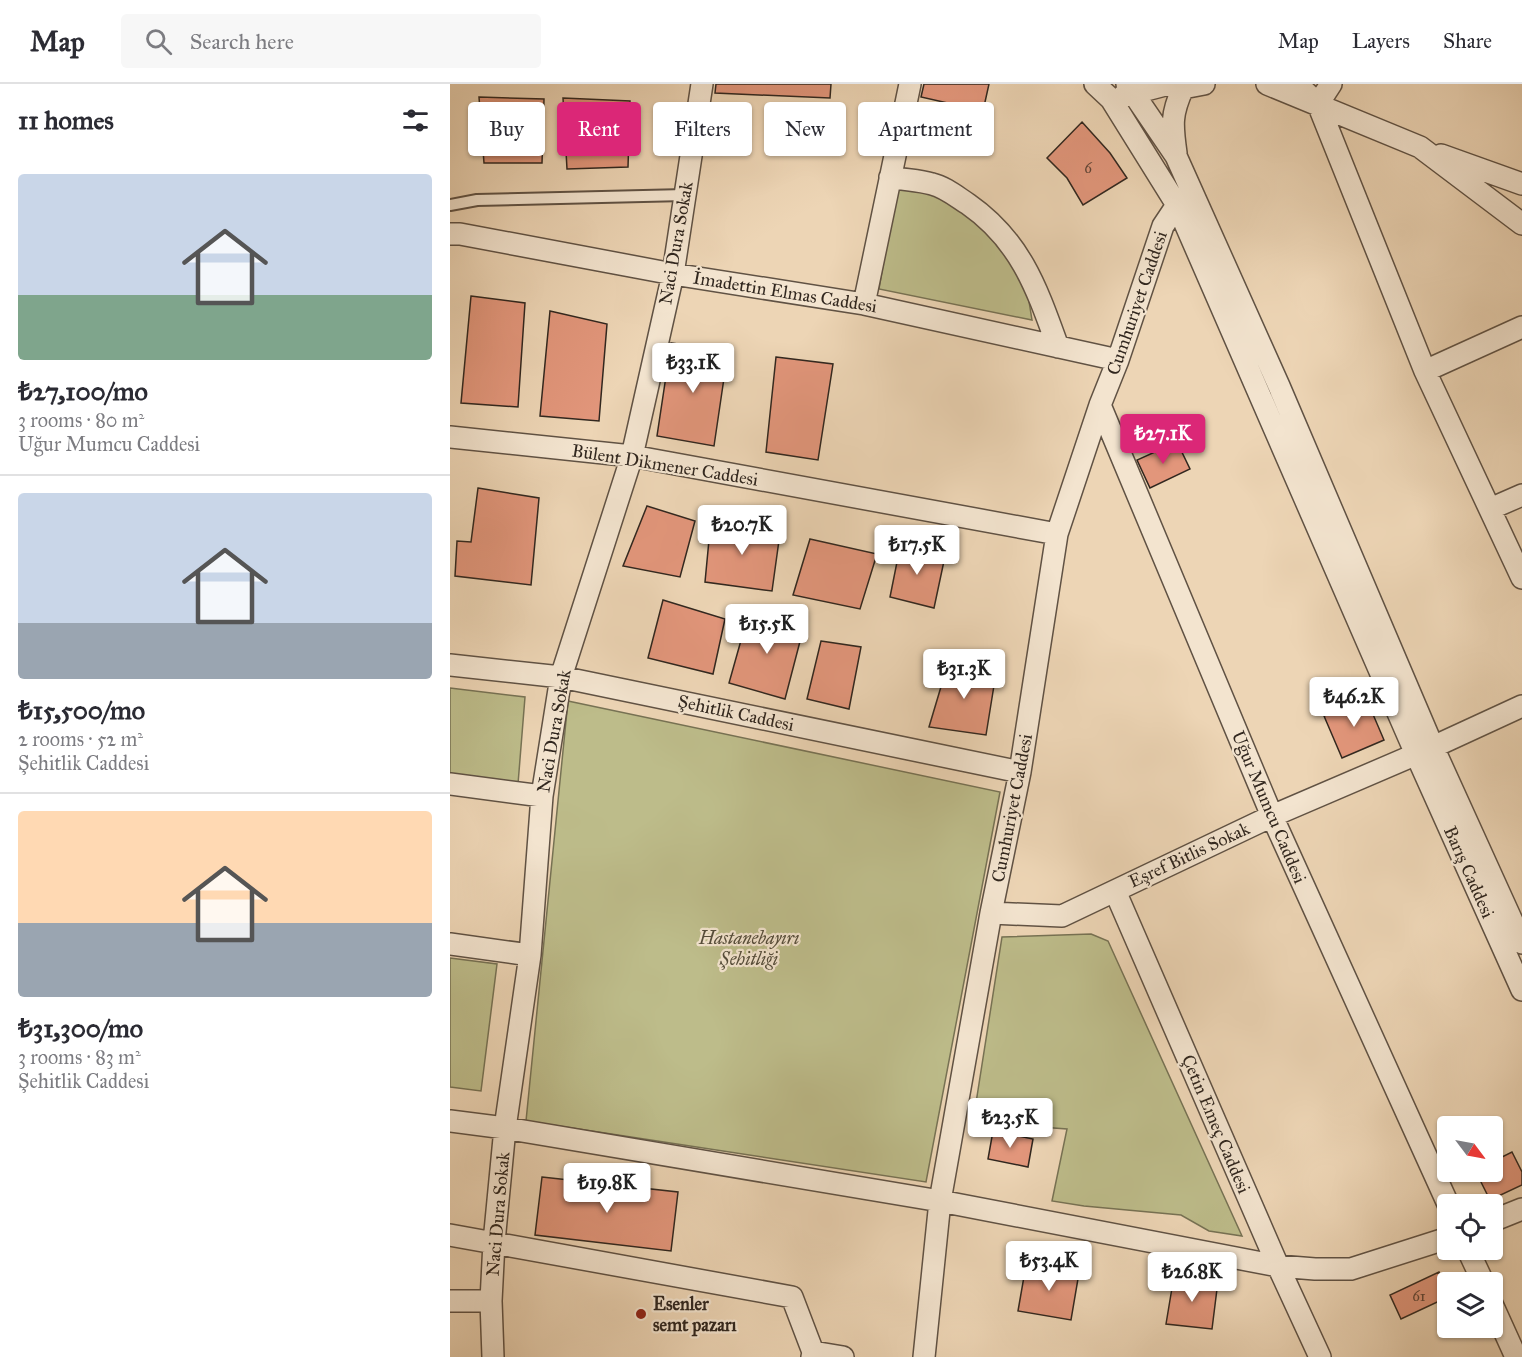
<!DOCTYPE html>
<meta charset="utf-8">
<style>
body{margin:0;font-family:"IM FELL Great Primer",serif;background:#f7f7f7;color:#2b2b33;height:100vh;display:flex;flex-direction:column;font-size:22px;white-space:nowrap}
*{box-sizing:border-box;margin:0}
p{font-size:20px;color:#7c7c81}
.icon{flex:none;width:33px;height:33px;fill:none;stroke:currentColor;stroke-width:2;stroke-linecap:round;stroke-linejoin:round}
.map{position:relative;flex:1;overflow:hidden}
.sheet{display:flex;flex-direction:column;background:#fff;width:450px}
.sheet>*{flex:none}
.banner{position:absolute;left:18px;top:18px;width:570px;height:54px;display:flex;gap:12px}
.needle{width:39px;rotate:122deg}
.controls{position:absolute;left:987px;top:1032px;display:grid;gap:12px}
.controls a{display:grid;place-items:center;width:66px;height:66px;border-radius:6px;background:#fff;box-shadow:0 2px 4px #0004;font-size:30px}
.price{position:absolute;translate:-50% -51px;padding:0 14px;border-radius:6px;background:#fff;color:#222;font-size:20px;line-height:39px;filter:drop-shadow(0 2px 3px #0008)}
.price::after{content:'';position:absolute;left:50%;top:36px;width:18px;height:14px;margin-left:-9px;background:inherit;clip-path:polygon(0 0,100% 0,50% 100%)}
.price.active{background:#db2777;color:#fff}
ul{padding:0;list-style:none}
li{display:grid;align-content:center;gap:12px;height:318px;padding:0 18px}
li+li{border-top:2px solid #e1e1e2}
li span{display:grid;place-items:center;height:186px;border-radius:6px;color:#555}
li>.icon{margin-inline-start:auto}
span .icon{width:108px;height:108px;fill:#fffc;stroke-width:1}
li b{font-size:26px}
h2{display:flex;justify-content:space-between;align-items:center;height:72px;padding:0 18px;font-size:26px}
.pill{padding:0 21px;border-radius:6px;background:#fff;box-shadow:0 2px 4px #0004;font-size:21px;line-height:54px}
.pill.active{background:#db2777;color:#fff}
header{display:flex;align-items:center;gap:36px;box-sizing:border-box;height:84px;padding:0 30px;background:#fff;border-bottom:2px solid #e1e1e2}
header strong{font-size:28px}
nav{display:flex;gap:33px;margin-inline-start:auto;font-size:21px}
.search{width:420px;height:54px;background:#f7f7f7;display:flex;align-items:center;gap:15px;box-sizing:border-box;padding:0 21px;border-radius:6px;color:#7c7c81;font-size:22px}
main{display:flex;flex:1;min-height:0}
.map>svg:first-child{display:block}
</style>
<header>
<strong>Map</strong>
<div class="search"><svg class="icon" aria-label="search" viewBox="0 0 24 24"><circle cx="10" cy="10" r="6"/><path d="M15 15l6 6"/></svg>Search here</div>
<nav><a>Map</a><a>Layers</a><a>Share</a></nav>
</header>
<main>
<section class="sheet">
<h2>11 homes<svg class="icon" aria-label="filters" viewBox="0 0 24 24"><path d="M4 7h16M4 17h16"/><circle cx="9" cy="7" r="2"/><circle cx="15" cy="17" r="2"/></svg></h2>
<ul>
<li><span style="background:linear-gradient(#c9d6e8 65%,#7fa58c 0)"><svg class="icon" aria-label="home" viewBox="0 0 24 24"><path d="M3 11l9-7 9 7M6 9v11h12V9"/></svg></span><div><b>₺27,100/mo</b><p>3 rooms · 80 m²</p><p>Uğur Mumcu Caddesi</p></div></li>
<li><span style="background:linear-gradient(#c9d6e8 70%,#9aa5b1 0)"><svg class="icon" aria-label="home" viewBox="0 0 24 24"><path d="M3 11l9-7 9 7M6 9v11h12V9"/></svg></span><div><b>₺15,500/mo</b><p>2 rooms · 52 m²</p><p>Şehitlik Caddesi</p></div></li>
<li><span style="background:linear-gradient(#ffd9b3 60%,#9aa5b1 0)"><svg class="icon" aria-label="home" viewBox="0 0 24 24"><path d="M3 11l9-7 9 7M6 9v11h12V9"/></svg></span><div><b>₺31,300/mo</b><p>3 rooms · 83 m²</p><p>Şehitlik Caddesi</p></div></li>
</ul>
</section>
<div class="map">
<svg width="1072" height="1273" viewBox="0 0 1072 1273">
<rect width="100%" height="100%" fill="#edd5b5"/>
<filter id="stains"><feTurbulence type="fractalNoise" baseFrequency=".00333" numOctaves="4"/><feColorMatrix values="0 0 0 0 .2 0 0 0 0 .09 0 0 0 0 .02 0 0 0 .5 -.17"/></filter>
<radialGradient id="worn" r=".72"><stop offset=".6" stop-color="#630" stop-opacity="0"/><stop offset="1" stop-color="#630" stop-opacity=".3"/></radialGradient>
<path fill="#bdbc8a" stroke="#777254" stroke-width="1.5" d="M 446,103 L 484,109 L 521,134 L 556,163 L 576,199 L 582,236 L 429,205 Z
M 0,604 L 75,613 L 68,700 L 0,692 Z
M 118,617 L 550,708 L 476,1098 L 76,1037 Z
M 641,850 L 658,857 L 792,1152 L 759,1147 L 731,1131 L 634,1122 L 602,1117 L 617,1045 L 523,1038 L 552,853 Z
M 0,874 L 47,880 L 31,1007 L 0,1003 Z"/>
<path fill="#e2967b" stroke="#31271f" stroke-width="1.5" d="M 266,0 L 381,0 L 380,14 L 265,9 Z
M 474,0 L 539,0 L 533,27 L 471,13 Z
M 29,13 L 94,15 L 92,79 L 34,79 Z
M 113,14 L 180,17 L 178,83 L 117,85 Z
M 632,38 L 660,69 L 677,94 L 633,121 L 617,94 L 597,74 Z
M 21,212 L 75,219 L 68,323 L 11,319 Z
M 100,227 L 157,240 L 149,337 L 90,332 Z
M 221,259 L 278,267 L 264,362 L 207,352 Z
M 326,273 L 383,280 L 368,376 L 316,368 Z
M 727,358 L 740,385 L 700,404 L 687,376 Z
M 28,404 L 89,414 L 81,501 L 5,492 L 7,457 L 21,458 Z
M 197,422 L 245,437 L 230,493 L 173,482 Z
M 261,435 L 330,449 L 322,507 L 255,498 Z
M 360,455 L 427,470 L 410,525 L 343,511 Z
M 451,458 L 475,462 L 473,470 L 494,477 L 484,524 L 440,513 Z
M 213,516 L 275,535 L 263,590 L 198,574 Z
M 299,528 L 354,542 L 335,615 L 279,599 Z
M 371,557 L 411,563 L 399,625 L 357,615 Z
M 499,576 L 546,589 L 536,651 L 479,643 Z
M 916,614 L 934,656 L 892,674 L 874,632 Z
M 543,1047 L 583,1055 L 578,1083 L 538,1075 Z
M 1062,1068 L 1072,1088 L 1072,1101 L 1040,1116 L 1026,1088 L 1042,1088 L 1042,1078 Z
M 92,1093 L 228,1108 L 221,1167 L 85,1151 Z
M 576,1181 L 629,1189 L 621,1236 L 568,1227 Z
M 989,1188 L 998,1206 L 998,1213 L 951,1235 L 940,1211 Z
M 724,1192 L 768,1197 L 762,1245 L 716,1240 Z"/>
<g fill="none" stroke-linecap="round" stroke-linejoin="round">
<g stroke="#605244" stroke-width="14">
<path id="service" d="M 0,121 L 27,116 L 235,111"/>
</g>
<g stroke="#605244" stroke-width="24">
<path id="minor" d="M 645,0 L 661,15 L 727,121 L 966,670 L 1072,906
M 677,0 L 726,72 L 829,302 L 983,663 L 1072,859
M 817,0 L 970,63 L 1072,140
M 847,0 L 868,20 L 975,287 L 1072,494
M 673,12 L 719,0
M 868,20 L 881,0
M 726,69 C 722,41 721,30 733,4 L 754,0
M 991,71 L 1072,100
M 440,93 C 454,96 469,96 482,100 C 495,103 507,113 518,120 C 571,157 587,205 608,263
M 0,150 L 10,150 L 223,190 L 414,220 L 668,276
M 414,220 L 460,0
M 975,287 L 1072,243
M 650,321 L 822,732 L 998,1120
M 0,353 L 182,372 L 607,450
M 1040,425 L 1072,411
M 0,581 L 111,593 L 570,688
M 0,700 L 92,712
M 665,807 L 828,1182 L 870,1273
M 541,829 L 612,832 L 822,732 L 983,663 L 1072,622
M 0,860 L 80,871
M 0,1037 L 55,1044 L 490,1117 L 828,1182 L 865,1185 L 901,1185 L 998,1154
M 1042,1137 L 1072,1125
M 0,1151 L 342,1213 L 363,1268 L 362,1273
M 1018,1166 L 1033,1198
M 0,1217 L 41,1217
M 1042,1220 L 1066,1273
M 363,1268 L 393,1273
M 43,1273 L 41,1217 L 44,1158 L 55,1044 L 80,871 L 92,712 L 111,593 L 182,372 L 223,190 L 252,0
M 474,1273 L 490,1117 L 541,829 L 570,688 L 607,450 L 650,321 L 668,276 L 713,142 L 727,121"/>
</g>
<use href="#service" stroke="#f3e4cf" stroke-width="10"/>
<use href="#minor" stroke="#f3e4cf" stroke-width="21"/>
</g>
<circle fill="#8f2418" stroke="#f3e4cf" stroke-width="2" cx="191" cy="1230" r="6"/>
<g text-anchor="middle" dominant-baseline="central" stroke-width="4.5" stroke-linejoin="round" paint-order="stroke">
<g font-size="15" fill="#5d4336">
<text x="638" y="84">6</text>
<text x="969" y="1212">61</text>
</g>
<g font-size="18" fill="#31271f" stroke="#f3e4cf">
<text transform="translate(226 159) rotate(-80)">Naci Dura Sokak</text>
<text transform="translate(335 208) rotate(9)">İmadettin Elmas Caddesi</text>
<text transform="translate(687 219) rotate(-71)">Cumhuriyet Caddesi</text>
<text transform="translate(215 381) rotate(9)">Bülent Dikmener Caddesi</text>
<text transform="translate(286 629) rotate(12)">Şehitlik Caddesi</text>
<text transform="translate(104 647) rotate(-80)">Naci Dura Sokak</text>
<text transform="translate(819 723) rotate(67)">Uğur Mumcu Caddesi</text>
<text transform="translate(562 724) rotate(-79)">Cumhuriyet Caddesi</text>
<text transform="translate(739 771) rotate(-25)">Eşref Bitlis Sokak</text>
<text transform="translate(1019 788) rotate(66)">Barış Caddesi</text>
<text transform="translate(766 1040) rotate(67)">Çetin Emeç Caddesi</text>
<text transform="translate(48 1130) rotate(-85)">Naci Dura Sokak</text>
</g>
<g font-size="18" font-style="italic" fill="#544c3a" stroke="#f3e4cf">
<text x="299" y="854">Hastanebayırı<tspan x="299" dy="21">Şehitliği</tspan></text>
</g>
<g font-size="18" font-weight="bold" fill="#31271f" stroke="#f3e4cf" text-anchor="start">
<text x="203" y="1220">Esenler<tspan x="203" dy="21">semt pazarı</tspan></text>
</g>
</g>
<rect width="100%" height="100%" filter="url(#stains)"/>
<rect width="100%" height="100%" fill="url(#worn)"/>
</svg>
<div class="controls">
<a><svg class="needle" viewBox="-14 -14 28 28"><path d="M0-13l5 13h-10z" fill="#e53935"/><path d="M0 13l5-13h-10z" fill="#7c7c81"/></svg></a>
<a><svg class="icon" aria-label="locate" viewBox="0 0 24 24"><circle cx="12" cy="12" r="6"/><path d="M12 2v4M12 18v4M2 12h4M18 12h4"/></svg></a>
<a><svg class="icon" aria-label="layers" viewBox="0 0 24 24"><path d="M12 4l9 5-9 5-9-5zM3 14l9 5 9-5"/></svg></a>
</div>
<b class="price" style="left:243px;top:310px">₺33.1K</b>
<b class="price active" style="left:713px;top:381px">₺27.1K</b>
<b class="price" style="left:292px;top:472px">₺20.7K</b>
<b class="price" style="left:467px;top:492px">₺17.5K</b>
<b class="price" style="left:317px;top:571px">₺15.5K</b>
<b class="price" style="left:514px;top:616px">₺31.3K</b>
<b class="price" style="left:904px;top:644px">₺46.2K</b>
<b class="price" style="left:560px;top:1065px">₺23.5K</b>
<b class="price" style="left:157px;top:1130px">₺19.8K</b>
<b class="price" style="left:599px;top:1208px">₺53.4K</b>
<b class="price" style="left:742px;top:1219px">₺26.8K</b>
<div class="banner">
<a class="pill">Buy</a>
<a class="pill active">Rent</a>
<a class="pill">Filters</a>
<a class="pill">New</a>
<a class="pill">Apartment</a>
</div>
</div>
</main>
